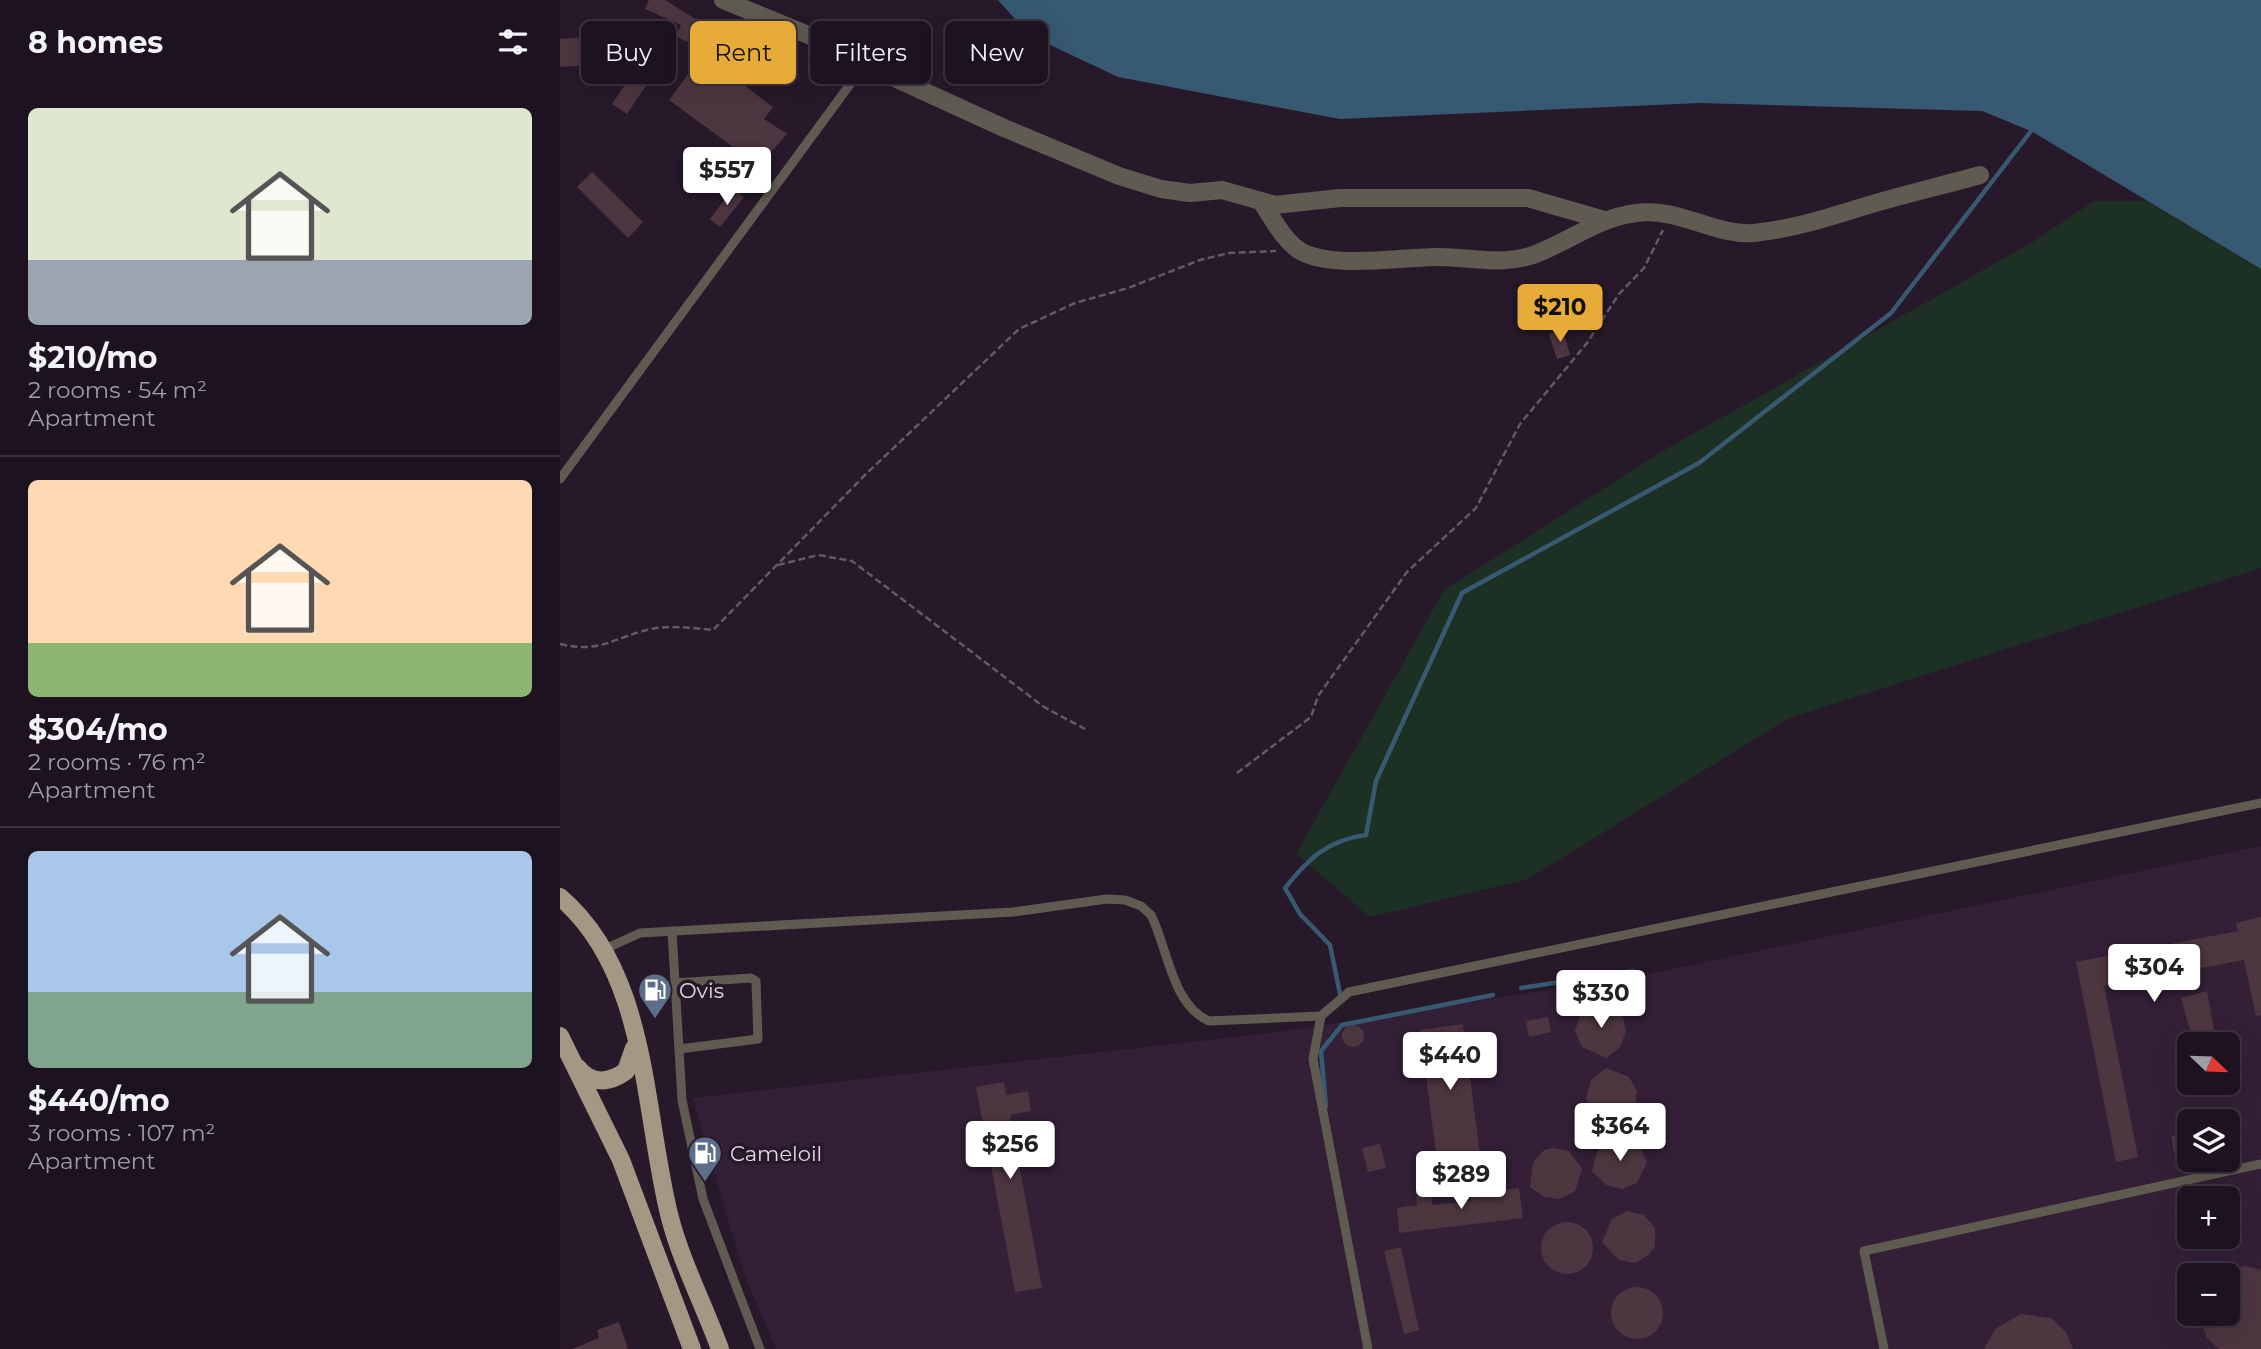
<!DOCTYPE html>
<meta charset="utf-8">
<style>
body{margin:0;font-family:Montserrat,sans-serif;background:#251c29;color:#f1f3f6;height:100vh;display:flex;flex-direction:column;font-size:26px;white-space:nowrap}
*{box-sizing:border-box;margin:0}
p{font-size:23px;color:#a09ea5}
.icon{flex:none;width:38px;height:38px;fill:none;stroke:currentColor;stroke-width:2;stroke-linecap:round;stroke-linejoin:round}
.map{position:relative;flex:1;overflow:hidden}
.panel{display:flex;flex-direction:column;background:#1d1320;width:560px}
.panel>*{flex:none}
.guide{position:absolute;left:21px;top:21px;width:665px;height:63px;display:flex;gap:14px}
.needle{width:46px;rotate:113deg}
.buttons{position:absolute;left:1617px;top:1032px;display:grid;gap:14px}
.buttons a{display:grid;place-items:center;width:63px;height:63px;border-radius:10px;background:#1d1320;box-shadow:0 7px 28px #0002,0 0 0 2px #3b323e;font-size:35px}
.price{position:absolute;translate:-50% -60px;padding:0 16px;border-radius:7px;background:#fff;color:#222;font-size:23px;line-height:46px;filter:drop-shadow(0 2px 4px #0008)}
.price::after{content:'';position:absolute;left:50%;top:42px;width:21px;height:16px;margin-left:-10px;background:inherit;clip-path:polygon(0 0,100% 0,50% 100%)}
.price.on{background:#e7ac37;color:#111}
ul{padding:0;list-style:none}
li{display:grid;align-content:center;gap:14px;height:371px;padding:0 28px}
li+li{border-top:2px solid #3b323e}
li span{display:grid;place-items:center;height:217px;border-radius:10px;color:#555}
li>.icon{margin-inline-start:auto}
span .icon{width:126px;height:126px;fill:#fffc;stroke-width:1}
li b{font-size:30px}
h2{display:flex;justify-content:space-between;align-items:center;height:84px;padding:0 28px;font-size:30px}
.tag{padding:0 24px;border-radius:10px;background:#1d1320;box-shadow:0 7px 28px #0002,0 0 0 2px #3b323e;font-size:24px;line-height:63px}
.tag.on{background:#e7ac37;color:#111}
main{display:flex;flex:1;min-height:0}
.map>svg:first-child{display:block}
</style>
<main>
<section class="panel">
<h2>8 homes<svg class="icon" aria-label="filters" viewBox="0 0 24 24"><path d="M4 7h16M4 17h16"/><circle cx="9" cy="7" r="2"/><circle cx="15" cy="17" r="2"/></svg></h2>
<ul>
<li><span style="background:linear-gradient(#dfe7d0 70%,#9aa5b1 0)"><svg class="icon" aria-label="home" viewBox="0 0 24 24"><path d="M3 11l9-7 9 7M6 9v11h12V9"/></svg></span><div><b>$210/mo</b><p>2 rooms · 54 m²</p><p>Apartment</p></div></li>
<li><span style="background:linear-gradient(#ffd9b3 75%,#8fb573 0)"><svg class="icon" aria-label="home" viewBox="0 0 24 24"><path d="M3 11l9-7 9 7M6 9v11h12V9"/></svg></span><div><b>$304/mo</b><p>2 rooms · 76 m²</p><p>Apartment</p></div></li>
<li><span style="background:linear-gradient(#a9c7e8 65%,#7fa58c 0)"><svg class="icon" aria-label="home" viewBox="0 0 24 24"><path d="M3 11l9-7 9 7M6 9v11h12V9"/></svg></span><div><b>$440/mo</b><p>3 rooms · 107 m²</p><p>Apartment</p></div></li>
</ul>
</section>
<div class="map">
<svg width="1701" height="1349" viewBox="0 0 1701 1349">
<rect width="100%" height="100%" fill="#27192a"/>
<path fill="#332037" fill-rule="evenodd" d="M 1701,846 L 1701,1349 L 216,1349 L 184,1274 L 133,1098 L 712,1033 L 1084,975 ZM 1629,1045 L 1668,1045 L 1668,1083 L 1629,1083 ZM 1629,1122 L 1668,1122 L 1668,1160 L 1629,1160 ZM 1629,1199 L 1668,1199 L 1668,1237 L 1629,1237 ZM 1629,1276 L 1668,1276 L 1668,1314 L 1629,1314 Z"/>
<path fill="#1c3023" d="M 1534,201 L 1587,201 L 1701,269 L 1701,568 L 1229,718 L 968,879 L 810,917 L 736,854 L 884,590 L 1106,449 L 1471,243 Z"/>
<path fill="#375971" d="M 438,0 L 1701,0 L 1701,269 L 1471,131 L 1422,111 L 1140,103 L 780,119 L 558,77 L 469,35 Z"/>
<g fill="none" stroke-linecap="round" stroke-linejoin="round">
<path stroke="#375971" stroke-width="4.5" d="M 961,988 L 1073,971
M 780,994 L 770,945 L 740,914 L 725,888 C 749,858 768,840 806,835 L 816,781 L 902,593 L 1139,463 L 1331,313 L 1471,131
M 766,1106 L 761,1051 L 782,1025 L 933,995"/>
</g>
<path fill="#4e3640" d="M 89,0 L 105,0 L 137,20 L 127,42 L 116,36 L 121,25 L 85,9 Z
M 81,31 L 106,54 L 89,72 L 93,75 L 67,114 L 52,104 L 84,56 L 69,43 Z
M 44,36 L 46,64 L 0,67 L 0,39 Z
M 143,54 L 213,107 L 204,119 L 227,134 L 194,172 L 184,161 L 188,158 L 109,100 Z
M 32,172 L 83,222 L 68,238 L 17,187 Z
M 173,188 L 184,197 L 160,227 L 150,219 Z
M 1003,330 L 1010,355 L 997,359 L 989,334 Z
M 1701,917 L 1701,1015 L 1696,1016 L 1684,960 L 1544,986 L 1578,1157 L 1556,1162 L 1516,962 L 1678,931 L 1676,923 Z
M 1647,991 L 1657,1045 L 1634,1045 L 1621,998 Z
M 1043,1004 L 1063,1017 L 1066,1032 L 1060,1047 L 1046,1058 L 1022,1047 L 1015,1031 L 1020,1014 L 1027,1008 Z
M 988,1017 L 991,1032 L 969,1037 L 966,1021 Z
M 903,1024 L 920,1154 L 877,1160 L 860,1030 Z
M782 1036a11 11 0 1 1 22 0a11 11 0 1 1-22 0Z
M 1046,1068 L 1069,1077 L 1077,1091 L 1075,1107 L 1056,1125 L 1032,1113 L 1026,1097 L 1031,1080 Z
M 444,1082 L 446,1095 L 468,1091 L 471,1111 L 450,1115 L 482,1288 L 455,1292 L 416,1087 Z
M 1629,1132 L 1629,1149 L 1614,1152 L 1611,1136 Z
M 1058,1135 L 1080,1147 L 1087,1162 L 1077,1183 L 1062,1189 L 1046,1185 L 1032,1171 L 1037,1152 Z
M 820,1144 L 826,1168 L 808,1172 L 802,1148 Z
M 992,1148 L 1009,1151 L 1022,1169 L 1015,1191 L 1000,1199 L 984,1197 L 970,1187 L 973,1162 L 984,1150 Z
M 959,1188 L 963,1218 L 839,1233 L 837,1208 L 857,1205 L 856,1196 L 871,1194 L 872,1205 L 911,1201 L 910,1194 Z
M 1067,1211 L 1084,1215 L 1095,1228 L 1095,1246 L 1090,1254 L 1075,1263 L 1059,1260 L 1042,1242 L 1052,1219 Z
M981 1248a26 26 0 1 1 52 0a26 26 0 1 1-52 0Z
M 841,1247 L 859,1330 L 844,1334 L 824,1251 Z
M 1686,1266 L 1701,1270 L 1701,1349 L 1659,1349 L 1647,1338 L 1638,1314 L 1668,1314 L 1668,1269 Z
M1051 1313a26 26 0 1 1 52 0a26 26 0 1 1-52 0Z
M 1461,1314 L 1491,1318 L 1506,1332 L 1513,1349 L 1424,1349 L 1435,1329 Z
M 59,1322 L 68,1349 L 12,1349 L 39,1338 L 37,1330 Z"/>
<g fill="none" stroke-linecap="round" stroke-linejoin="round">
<path stroke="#655867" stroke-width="2.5" stroke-dasharray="7 3.5" stroke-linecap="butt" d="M 218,565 L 258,555 L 292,561 L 484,707 L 525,729
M 0,644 C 41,654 54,637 91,629 C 112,625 132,628 153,630 L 305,475 L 459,329 L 515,303 L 568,288 L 640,260 L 669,253 L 716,251
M 677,773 L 751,717 L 758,696 L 847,572 L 916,508 L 960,424 L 1027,343 L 1059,294 L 1084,268 L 1103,230"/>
<path stroke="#605b51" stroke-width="9" d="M 0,479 L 305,64
M 112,931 L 122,1100 L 143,1199 L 200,1349
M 45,949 L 80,933 L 453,912 L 547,899 L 565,900 L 581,906 L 591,915 C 608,949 612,1005 649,1021 L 761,1016
M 115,983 L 191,978 L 196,981 L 198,1039 L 119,1049
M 808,1349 L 753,1059 L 761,1016 L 789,992 L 1701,803
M 1324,1349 L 1304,1251 L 1701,1164"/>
<path stroke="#605b51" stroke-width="18" d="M 163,0 L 258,39 L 315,69 L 444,128 L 559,176 L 601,189 L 630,193 L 662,190 L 715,205 L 780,198 L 968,198 L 1044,220
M 702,203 C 713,219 725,243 742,252 C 776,269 841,257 879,257 C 911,257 941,266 973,255 C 1009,242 1037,218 1076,213 C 1119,207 1154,236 1194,233 C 1232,229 1267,218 1302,207 C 1341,195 1381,186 1420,175"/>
<path stroke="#a39883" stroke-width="18" d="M 0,897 C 88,972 83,1108 109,1214 C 120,1259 144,1305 160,1349
M 0,1036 L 61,1160 L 132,1349
M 18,1068 C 31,1085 50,1083 66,1071 L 74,1048"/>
</g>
<defs>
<g id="fuel-pin" transform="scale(1.75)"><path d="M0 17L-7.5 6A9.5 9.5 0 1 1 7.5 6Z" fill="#5c6f8a" stroke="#27192a"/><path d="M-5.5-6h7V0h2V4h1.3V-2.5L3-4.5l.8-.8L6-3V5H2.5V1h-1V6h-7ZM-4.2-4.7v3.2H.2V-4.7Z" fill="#fff"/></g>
</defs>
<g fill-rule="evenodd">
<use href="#fuel-pin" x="95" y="990"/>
<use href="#fuel-pin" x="145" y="1153"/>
</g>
<g text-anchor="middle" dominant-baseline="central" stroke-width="7" stroke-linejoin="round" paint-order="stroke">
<g font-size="21" fill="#e2d8e4" stroke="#27192a" text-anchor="start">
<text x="119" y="990">Ovis</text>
<text x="170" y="1153">Cameloil</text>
</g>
</g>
</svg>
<div class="buttons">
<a><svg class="needle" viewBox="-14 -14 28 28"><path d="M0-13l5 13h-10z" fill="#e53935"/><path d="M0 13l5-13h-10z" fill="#a09ea5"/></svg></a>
<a><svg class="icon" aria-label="layers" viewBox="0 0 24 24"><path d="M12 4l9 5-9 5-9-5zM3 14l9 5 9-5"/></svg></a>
<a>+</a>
<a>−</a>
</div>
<b class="price" style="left:167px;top:207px">$557</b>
<b class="price on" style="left:1000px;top:344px">$210</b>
<b class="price" style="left:1594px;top:1004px">$304</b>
<b class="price" style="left:1041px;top:1030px">$330</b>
<b class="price" style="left:890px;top:1092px">$440</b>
<b class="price" style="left:1060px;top:1163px">$364</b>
<b class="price" style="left:450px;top:1181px">$256</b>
<b class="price" style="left:901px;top:1211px">$289</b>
<div class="guide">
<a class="tag">Buy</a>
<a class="tag on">Rent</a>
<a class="tag">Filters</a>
<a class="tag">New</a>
</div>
</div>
</main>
